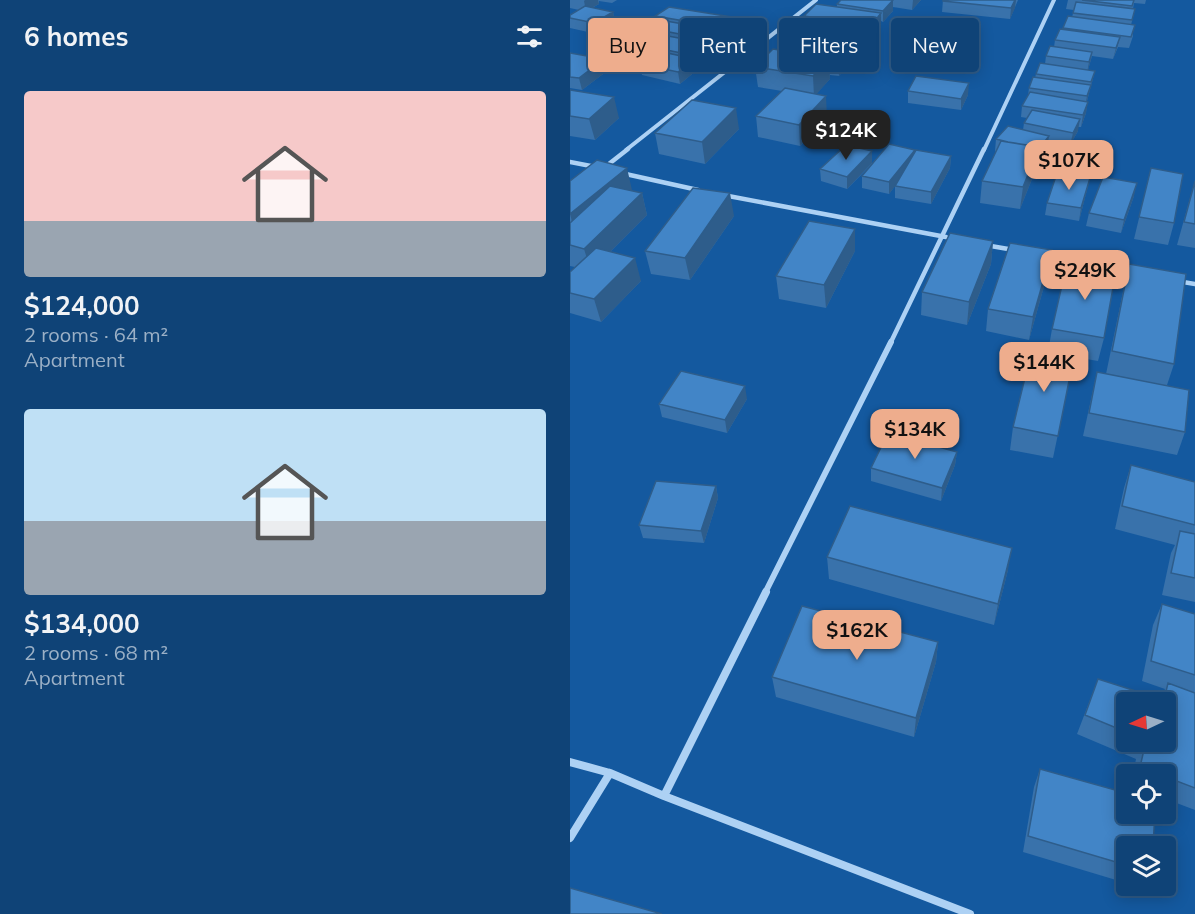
<!DOCTYPE html>
<meta charset="utf-8">
<style>
body{margin:0;font-family:Mulish,sans-serif;background:#1d4e7f;color:#f1f3f6;height:100vh;display:flex;flex-direction:column;font-size:22px;white-space:nowrap}
*{box-sizing:border-box;margin:0}
p{font-size:20px;color:#9bb0c6}
.icon{flex:none;width:33px;height:33px;fill:none;stroke:currentColor;stroke-width:2;stroke-linecap:round;stroke-linejoin:round}
.map{position:relative;flex:1;overflow:hidden}
.drawer{display:flex;flex-direction:column;background:#0f4377;width:570px}
.drawer>*{flex:none}
.top-card{position:absolute;left:18px;top:18px;width:516px;height:54px;display:flex;gap:12px}
.needle{width:39px;rotate:266deg}
.tools{position:absolute;left:546px;top:692px;display:grid;gap:12px}
.tools a{display:grid;place-items:center;width:60px;height:60px;border-radius:6px;background:#0f4377;box-shadow:0 3px 15px #0003,0 0 0 2px #2f5c89;font-size:30px}
.price{position:absolute;translate:-50% -51px;padding:0 14px;border-radius:12px;background:#eead8d;color:#111;font-size:20px;line-height:39px;filter:drop-shadow(0 2px 3px #0008)}
.price::after{content:'';position:absolute;left:50%;top:36px;width:18px;height:14px;margin-left:-9px;background:inherit;clip-path:polygon(0 0,100% 0,50% 100%)}
.price.current{background:#222;color:#fff}
ul{padding:0;list-style:none}
li{display:grid;align-content:center;gap:12px;height:318px;padding:0 24px}
li span{display:grid;place-items:center;height:186px;border-radius:6px;color:#555}
li>.icon{margin-inline-start:auto}
span .icon{width:108px;height:108px;fill:#fffc;stroke-width:1}
li b{font-size:26px}
h2{display:flex;justify-content:space-between;align-items:center;height:72px;padding:0 24px;font-size:26px}
.pill{padding:0 21px;border-radius:6px;background:#0f4377;box-shadow:0 3px 15px #0003,0 0 0 2px #2f5c89;font-size:21px;line-height:54px}
.pill.current{background:#eead8d;color:#111}
main{display:flex;flex:1;min-height:0}
.map>svg:first-child{display:block}
</style>
<main>
<section class="drawer">
<h2>6 homes<svg class="icon" aria-label="filters" viewBox="0 0 24 24"><path d="M4 7h16M4 17h16"/><circle cx="9" cy="7" r="2"/><circle cx="15" cy="17" r="2"/></svg></h2>
<ul>
<li><span style="background:linear-gradient(#f6c9c9 70%,#9aa5b1 0)"><svg class="icon" aria-label="home" viewBox="0 0 24 24"><path d="M3 11l9-7 9 7M6 9v11h12V9"/></svg></span><div><b>$124,000</b><p>2 rooms · 64 m²</p><p>Apartment</p></div></li>
<li><span style="background:linear-gradient(#bfe0f5 60%,#9aa5b1 0)"><svg class="icon" aria-label="home" viewBox="0 0 24 24"><path d="M3 11l9-7 9 7M6 9v11h12V9"/></svg></span><div><b>$134,000</b><p>2 rooms · 68 m²</p><p>Apartment</p></div></li>
</ul>
</section>
<div class="map">
<svg width="625" height="914" viewBox="0 0 625 914">
<rect width="100%" height="100%" fill="#14599f"/>
<g fill="none" stroke-linecap="round" stroke-linejoin="round">
<path stroke="#add1f4" stroke-width="4" d="M 56,150 L 246,0
M 414,150 L 484,0"/>
<path stroke="#add1f4" stroke-width="4.5" d="M 0,162 L 26,167
M 35,167 L 58,149
M 51,173 L 128,190
M 153,195 L 376,237
M 415,245 L 444,250
M 474,256 L 565,273
M 607,281 L 625,284
M 320,344 L 414,149"/>
<path stroke="#add1f4" stroke-width="6" d="M 195,593 L 321,342"/>
<path stroke="#add1f4" stroke-width="8" d="M 0,762 L 40,773 L 94,796 L 196,592
M 94,796 L 400,914
M 0,838 L 40,773"/>
</g>
<path fill="#3972ab" fill-rule="evenodd" d="M 0,0 L 47,0 L 42,3 L 29,1 L 29,4 L 22,8 L 43,12 L 45,23 L 27,34 L 0,28 L 0,15 L 9,10 L 0,8 Z
M 271,0 L 351,0 L 342,10 L 323,7 L 323,11 L 313,22 L 311,21 L 311,33 L 302,45 L 297,45 L 297,48 L 287,61 L 279,60 L 279,63 L 269,76 L 260,75 L 260,79 L 246,94 L 257,117 L 230,146 L 188,137 L 186,116 L 212,91 L 188,87 L 185,67 L 211,51 L 220,43 L 220,40 L 235,28 L 234,16 L 267,7 L 267,4 Z
M 373,0 L 448,0 L 440,19 L 372,12 Z
M 498,0 L 576,0 L 575,4 L 564,3 L 563,9 L 565,9 L 561,25 L 563,36 L 559,48 L 548,47 L 543,59 L 522,56 L 518,70 L 525,71 L 517,101 L 516,113 L 511,127 L 508,127 L 508,131 L 500,145 L 478,140 L 477,148 L 467,162 L 466,169 L 450,209 L 410,203 L 412,181 L 426,152 L 425,151 L 426,139 L 453,130 L 454,123 L 457,118 L 451,117 L 452,106 L 458,96 L 459,88 L 465,78 L 466,74 L 475,64 L 476,56 L 484,47 L 485,40 L 493,28 L 502,17 L 504,10 L 496,9 Z
M 85,16 L 163,28 L 151,38 L 148,38 L 149,41 L 137,50 L 138,54 L 126,64 L 127,70 L 110,84 L 72,75 L 70,64 L 79,57 L 74,56 L 72,45 L 85,35 L 84,29 L 87,27 Z
M 0,53 L 34,59 L 37,71 L 12,90 L 0,88 Z
M 0,90 L 49,118 L 25,140 L 0,136 Z
M 338,91 L 398,95 L 391,110 L 338,103 Z
M 169,129 L 135,164 L 89,154 L 85,133 Z
M 345,150 L 345,153 L 381,156 L 380,168 L 361,204 L 325,198 L 325,186 L 319,194 L 292,188 L 292,176 L 302,164 L 277,189 L 251,181 L 250,169 L 302,151 L 302,163 Z
M 581,168 L 604,223 L 598,245 L 564,239 Z
M 520,178 L 509,221 L 475,215 L 477,203 Z
M 625,180 L 625,248 L 607,245 Z
M 0,181 L 62,190 L 61,191 L 72,193 L 77,215 L 40,252 L 71,281 L 31,322 L 0,313 L 0,272 L 5,267 L 0,266 Z
M 564,196 L 551,233 L 516,226 L 519,213 Z
M 164,216 L 120,280 L 81,274 L 75,251 Z
M 423,241 L 421,264 L 397,325 L 351,315 L 352,292 Z
M 285,251 L 256,308 L 209,299 L 206,276 Z
M 559,264 L 604,364 L 597,385 L 615,432 L 607,455 L 513,436 L 527,372 L 536,374 L 554,287 Z
M 478,272 L 459,340 L 416,331 L 418,309 Z
M 482,329 L 534,338 L 528,361 L 504,357 L 483,458 L 440,450 L 443,427 L 478,352 Z
M 177,399 L 157,433 L 92,417 L 89,404 Z
M 387,452 L 385,465 L 371,501 L 301,481 L 301,468 Z
M 561,465 L 625,482 L 625,602 L 592,595 L 601,553 L 605,545 L 545,529 L 554,488 Z
M 146,486 L 148,498 L 134,543 L 73,538 L 69,525 Z
M 257,557 L 438,570 L 424,625 L 259,579 Z
M 592,604 L 625,614 L 625,810 L 596,799 L 596,774 L 563,774 L 566,759 L 507,734 L 528,679 L 590,699 L 595,689 L 572,681 L 583,625 ZM 556,702 L 596,741 L 556,741 Z
M 368,642 L 366,662 L 344,737 L 206,697 L 202,677 Z
M 470,769 L 556,846 L 556,883 L 453,852 L 464,787 Z"/>
<path fill="#2e5d8b" d="M 15,0 L 28,0 L 29,4 L 16,11 L 14,1 Z
M 323,0 L 323,11 L 313,22 L 313,11 Z
M 343,0 L 351,0 L 342,10 Z
M 445,0 L 446,0 L 445,8 L 440,19 L 441,8 Z
M 43,12 L 45,23 L 27,34 L 24,23 Z
M 311,13 L 311,33 L 302,45 L 301,26 Z
M 162,17 L 163,28 L 151,38 L 150,27 Z
M 147,30 L 149,41 L 137,50 L 138,54 L 126,64 L 127,70 L 110,84 L 108,72 L 122,61 L 121,55 L 136,43 L 135,39 Z
M 297,37 L 297,48 L 287,61 L 286,50 Z
M 550,37 L 547,48 L 543,59 L 546,48 Z
M 279,52 L 279,63 L 269,76 L 268,65 Z
M 522,52 L 520,63 L 517,73 L 519,62 Z
M 259,58 L 260,79 L 244,97 L 243,76 Z
M 34,59 L 37,71 L 12,90 L 9,78 Z
M 525,71 L 522,82 L 515,108 L 517,96 Z
M 399,83 L 398,95 L 391,110 L 391,99 Z
M 256,96 L 257,117 L 230,146 L 229,125 Z
M 44,97 L 49,118 L 25,140 L 19,119 Z
M 518,102 L 516,113 L 511,127 L 513,115 Z
M 166,108 L 169,129 L 135,164 L 132,142 Z
M 510,119 L 508,131 L 500,145 L 503,133 Z
M 479,136 L 477,148 L 467,162 L 468,150 Z
M 469,147 L 466,169 L 450,209 L 453,187 Z
M 345,150 L 344,162 L 319,194 L 319,182 Z
M 302,151 L 302,163 L 277,189 L 277,177 Z
M 381,156 L 380,168 L 361,204 L 361,192 Z
M 57,168 L 62,190 L 6,237 L 0,214 Z
M 520,178 L 517,190 L 509,221 L 511,208 Z
M 567,183 L 564,196 L 551,233 L 554,220 Z
M 72,193 L 77,215 L 21,271 L 14,249 Z
M 160,193 L 164,216 L 120,280 L 115,258 Z
M 285,229 L 285,251 L 256,308 L 254,285 Z
M 423,241 L 421,264 L 397,325 L 399,302 Z
M 482,250 L 478,272 L 459,340 L 463,317 Z
M 65,258 L 71,281 L 31,322 L 24,299 Z
M 175,386 L 177,399 L 157,433 L 155,420 Z
M 387,452 L 385,465 L 371,501 L 372,488 Z
M 146,486 L 148,498 L 134,543 L 131,531 Z
M 442,548 L 438,570 L 424,625 L 428,604 Z
M 368,642 L 366,662 L 344,737 L 346,718 Z"/>
<path fill="#4285c7" stroke="#2e5d8b" stroke-width="1.5" d="M 271,0 L 323,0 L 313,11 L 267,4 Z
M 373,0 L 445,0 L 441,8 L 373,1 Z
M 512,0 L 564,0 L 562,6 Z
M 506,2 L 565,9 L 562,20 L 503,13 Z
M 246,4 L 311,13 L 301,26 L 234,16 Z
M 15,6 L 43,12 L 24,23 L 0,18 L 0,15 Z
M 99,7 L 162,17 L 150,27 L 85,16 Z
M 498,16 L 565,25 L 561,37 L 493,28 Z
M 96,21 L 147,30 L 135,39 L 84,29 Z
M 232,28 L 297,37 L 286,50 L 220,40 Z
M 490,29 L 550,37 L 546,48 L 485,40 Z
M 87,34 L 136,43 L 121,55 L 72,45 Z
M 219,43 L 279,52 L 268,65 L 259,63 L 259,58 L 211,51 Z
M 480,46 L 522,52 L 519,62 L 476,56 Z
M 203,49 L 259,58 L 243,76 L 185,67 Z
M 88,51 L 125,59 L 108,72 L 70,64 Z
M 0,53 L 34,59 L 9,78 L 0,77 Z
M 470,63 L 525,71 L 521,82 L 466,74 Z
M 346,76 L 399,83 L 391,99 L 338,91 Z
M 463,77 L 521,85 L 517,96 L 459,88 Z
M 215,88 L 256,96 L 229,125 L 186,116 Z
M 0,90 L 44,97 L 19,119 L 0,116 Z
M 460,92 L 518,102 L 513,115 L 452,106 Z
M 122,100 L 166,108 L 132,142 L 85,133 Z
M 462,110 L 510,119 L 503,133 L 454,123 Z
M 438,126 L 479,136 L 468,150 L 469,147 L 438,142 L 426,139 Z
M 431,141 L 469,147 L 453,187 L 412,181 Z
M 319,144 L 345,150 L 319,182 L 292,176 Z
M 276,145 L 302,151 L 277,177 L 250,169 Z
M 346,150 L 381,156 L 361,192 L 325,186 Z
M 27,160 L 57,168 L 0,214 L 0,181 Z
M 581,168 L 613,174 L 604,223 L 569,217 Z
M 487,173 L 520,178 L 511,208 L 477,203 Z
M 533,177 L 567,183 L 554,220 L 519,213 Z
M 625,181 L 625,224 L 614,222 Z
M 40,186 L 72,193 L 14,249 L 0,245 L 0,223 Z
M 123,188 L 160,193 L 115,258 L 75,251 Z
M 239,221 L 285,229 L 254,285 L 206,276 Z
M 380,233 L 423,241 L 399,302 L 352,292 Z
M 440,243 L 482,250 L 463,317 L 418,309 Z
M 26,248 L 65,258 L 24,299 L 0,293 L 0,272 Z
M 497,263 L 546,271 L 534,338 L 482,329 Z
M 559,264 L 616,274 L 604,364 L 542,351 Z
M 462,349 L 504,356 L 488,436 L 443,427 Z
M 111,371 L 175,386 L 155,420 L 89,404 Z
M 527,372 L 619,390 L 615,432 L 519,413 Z
M 318,433 L 387,452 L 372,488 L 301,468 Z
M 561,465 L 625,482 L 625,525 L 552,506 Z
M 86,481 L 146,486 L 131,531 L 69,525 Z
M 280,506 L 442,548 L 428,604 L 257,557 Z
M 610,531 L 625,534 L 625,578 L 601,573 Z
M 592,604 L 625,614 L 625,675 L 581,661 Z
M 232,606 L 368,642 L 346,718 L 202,677 Z
M 528,679 L 594,700 L 598,683 L 625,693 L 625,788 L 596,777 L 596,774 L 589,774 L 570,767 L 576,741 L 596,741 L 596,702 L 556,702 L 556,732 L 515,715 Z
M 470,769 L 556,793 L 556,813 L 585,813 L 583,846 L 556,846 L 556,865 L 458,836 Z
M 0,888 L 92,914 L 0,914 Z"/>
</svg>
<div class="tools">
<a><svg class="needle" viewBox="-14 -14 28 28"><path d="M0-13l5 13h-10z" fill="#e53935"/><path d="M0 13l5-13h-10z" fill="#9bb0c6"/></svg></a>
<a><svg class="icon" aria-label="locate" viewBox="0 0 24 24"><circle cx="12" cy="12" r="6"/><path d="M12 2v4M12 18v4M2 12h4M18 12h4"/></svg></a>
<a><svg class="icon" aria-label="layers" viewBox="0 0 24 24"><path d="M12 4l9 5-9 5-9-5zM3 14l9 5 9-5"/></svg></a>
</div>
<b class="price current" style="left:276px;top:161px">$124K</b>
<b class="price" style="left:499px;top:191px">$107K</b>
<b class="price" style="left:515px;top:301px">$249K</b>
<b class="price" style="left:474px;top:393px">$144K</b>
<b class="price" style="left:345px;top:460px">$134K</b>
<b class="price" style="left:287px;top:661px">$162K</b>
<div class="top-card">
<a class="pill current">Buy</a>
<a class="pill">Rent</a>
<a class="pill">Filters</a>
<a class="pill">New</a>
</div>
</div>
</main>
